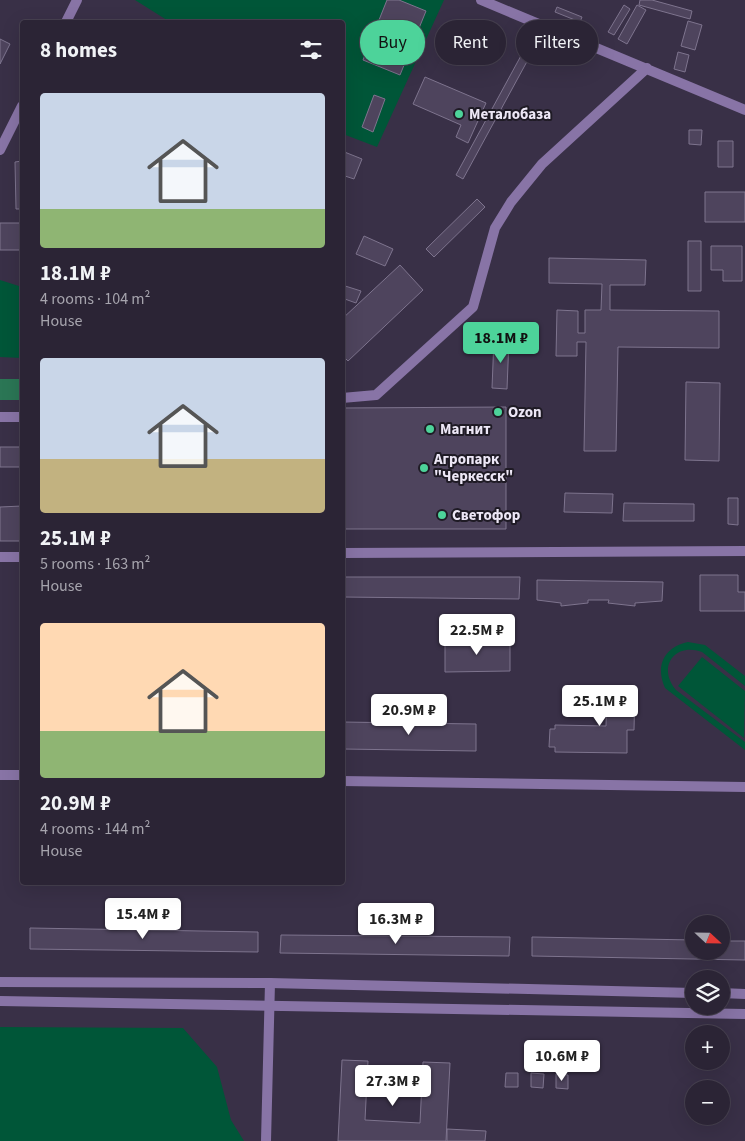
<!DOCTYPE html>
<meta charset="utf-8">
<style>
body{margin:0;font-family:"Source Sans 3",sans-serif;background:#332c3d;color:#f1f3f6;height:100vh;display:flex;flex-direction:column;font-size:19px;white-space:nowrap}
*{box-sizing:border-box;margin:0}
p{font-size:16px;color:#a6a4ad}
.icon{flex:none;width:28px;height:28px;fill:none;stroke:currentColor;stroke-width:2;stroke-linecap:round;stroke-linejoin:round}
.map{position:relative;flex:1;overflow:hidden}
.panel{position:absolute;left:20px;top:20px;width:325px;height:865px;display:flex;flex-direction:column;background:#2b2435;border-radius:5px;box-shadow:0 5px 20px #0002,0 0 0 1px #474150}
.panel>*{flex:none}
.guide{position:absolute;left:360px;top:20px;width:310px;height:45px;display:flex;gap:10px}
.needle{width:32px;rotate:112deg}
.fabs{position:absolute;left:685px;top:915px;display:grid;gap:10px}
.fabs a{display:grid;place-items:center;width:45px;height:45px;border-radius:50%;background:#2b2435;box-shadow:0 5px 20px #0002,0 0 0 1px #474150;font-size:25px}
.price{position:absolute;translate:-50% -42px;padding:0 11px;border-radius:5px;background:#fff;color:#222;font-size:16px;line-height:32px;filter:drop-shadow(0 1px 2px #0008)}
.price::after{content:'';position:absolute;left:50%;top:30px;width:15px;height:11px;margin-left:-8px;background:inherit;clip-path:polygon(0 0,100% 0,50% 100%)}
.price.active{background:#4dd39a;color:#111}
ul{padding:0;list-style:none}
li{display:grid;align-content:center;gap:10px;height:265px;padding:0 20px}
li span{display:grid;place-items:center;height:155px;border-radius:5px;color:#555}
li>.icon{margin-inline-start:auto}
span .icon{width:90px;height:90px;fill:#fffc;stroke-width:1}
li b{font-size:21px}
h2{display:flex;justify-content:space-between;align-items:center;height:60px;padding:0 20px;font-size:21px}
.tag{padding:0 18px;border-radius:22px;background:#2b2435;box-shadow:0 5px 20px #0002,0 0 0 1px #474150;font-size:18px;line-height:45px}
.tag.active{background:#4dd39a;color:#111}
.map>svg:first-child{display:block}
</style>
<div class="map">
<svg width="745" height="1141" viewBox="0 0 745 1141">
<rect width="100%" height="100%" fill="#393047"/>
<path fill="#005638" d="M 135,0 L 444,0 L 377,147 L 343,134 L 342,22 L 170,22 Z
M 0,280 L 22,287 L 22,358 L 0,357 Z
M 688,642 L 705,645 L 745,676 L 745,686 L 702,652 C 674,642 657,668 676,690 L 745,742 L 745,750 L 665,688 C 655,666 664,647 688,642 Z
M 702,657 L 745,691 L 744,738 L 678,686 Z
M 0,1027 L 183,1028 L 217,1067 L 231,1120 L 244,1141 L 0,1141 Z"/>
<path fill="#2b7655" d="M 0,379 L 22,379 L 22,400 L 0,400 Z"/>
<path fill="#4e445d" stroke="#7e748e" d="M 387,0 L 399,0 L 426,11 L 400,75 L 363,60 Z
M 640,0 L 652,0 L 692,11 L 690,19 L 639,5 Z
M 624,5 L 630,9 L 614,35 L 608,32 Z
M 637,5 L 646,10 L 627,44 L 618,39 Z
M 557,7 L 582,17 L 580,22 L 555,12 Z
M 688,21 L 702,25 L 695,50 L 681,46 Z
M 0,39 L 10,44 L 0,64 Z
M 523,52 L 530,56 L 463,179 L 456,175 Z
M 678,52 L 689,55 L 685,72 L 674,69 Z
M 425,77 L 486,103 L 468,143 L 456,137 L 461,125 L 413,104 Z
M 374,95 L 385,99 L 373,132 L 362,127 Z
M 689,130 L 702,130 L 701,145 L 689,144 Z
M 718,141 L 733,141 L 733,167 L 718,167 Z
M 342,151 L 362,159 L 354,179 L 342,175 Z
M 22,161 L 22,209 L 16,209 L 15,162 Z
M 705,192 L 745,192 L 745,222 L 705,222 Z
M 477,199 L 485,207 L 434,257 L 426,249 Z
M 0,223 L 22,223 L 22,250 L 0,250 Z
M 364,236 L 393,249 L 385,266 L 356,254 Z
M 688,241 L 701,241 L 701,291 L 688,291 Z
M 711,246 L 742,246 L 742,281 L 723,281 L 723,270 L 711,270 Z
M 549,258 L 646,260 L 645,285 L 610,285 L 610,310 L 719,311 L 719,348 L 618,347 L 616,451 L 584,451 L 586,342 L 577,342 L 577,356 L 556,356 L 557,310 L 578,311 L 578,333 L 585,333 L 585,310 L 601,310 L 602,284 L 549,283 Z
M 400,265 L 423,290 L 348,361 L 342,355 L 342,319 Z
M 342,285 L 361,291 L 356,303 L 342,298 Z
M 494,339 L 509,339 L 507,389 L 492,388 Z
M 686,382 L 720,383 L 719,461 L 685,460 Z
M 506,407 L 506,529 L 342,529 L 342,408 Z
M 0,447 L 22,447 L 22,467 L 0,467 Z
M 565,493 L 613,494 L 612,513 L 564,512 Z
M 728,498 L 738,498 L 738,525 L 728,524 Z
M 624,503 L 694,504 L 694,521 L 623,521 Z
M 22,506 L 22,541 L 0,541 L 0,507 Z
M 700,575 L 738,575 L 738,592 L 745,592 L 745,611 L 700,611 Z
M 342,577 L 520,577 L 519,599 L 342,597 Z
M 537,580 L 663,582 L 662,601 L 635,603 L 635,606 L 608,603 L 609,600 L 588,600 L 588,603 L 561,606 L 561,603 L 537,600 Z
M 445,641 L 510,641 L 510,671 L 445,672 Z
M 607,686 L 635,687 L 634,730 L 627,730 L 627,753 L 555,752 L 555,747 L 549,747 L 550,729 L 555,729 L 555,725 L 606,726 Z
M 342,722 L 476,724 L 476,751 L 342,749 Z
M 30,928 L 258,932 L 258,952 L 30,949 Z
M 281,935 L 510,937 L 509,956 L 280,953 Z
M 532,937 L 694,940 L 694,951 L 721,951 L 721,941 L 745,941 L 745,960 L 532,956 Z
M 342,1060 L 368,1061 L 365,1120 L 420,1123 L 423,1062 L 450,1063 L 446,1141 L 338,1141 Z
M 506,1073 L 518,1073 L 518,1087 L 505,1087 Z
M 531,1073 L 544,1074 L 543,1088 L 531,1087 Z
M 556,1074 L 568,1075 L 568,1089 L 556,1088 Z
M 447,1129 L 486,1131 L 485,1141 L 447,1141 Z"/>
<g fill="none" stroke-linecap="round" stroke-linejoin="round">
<path stroke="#8874a6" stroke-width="10" d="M 481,0 L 745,110
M 66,22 L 77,0
M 0,150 L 22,106
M 342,398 L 376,395 L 473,307 L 495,228 L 511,202 L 542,164 L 647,68
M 0,417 L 22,417
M 342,553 L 745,551
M 0,557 L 22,557
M 0,775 L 22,775
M 342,781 L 745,787
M 266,1141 L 270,983"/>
<path stroke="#8874a6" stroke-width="10" d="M 0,982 L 270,983 L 694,993
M 721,993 L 745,994
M 0,1001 L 745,1014"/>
</g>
<g fill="#4dd39a" stroke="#1f1b25" stroke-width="2">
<circle cx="459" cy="114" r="5"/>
<circle cx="498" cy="412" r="5"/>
<circle cx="430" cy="429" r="5"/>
<circle cx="424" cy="468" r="5"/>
<circle cx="442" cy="515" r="5"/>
</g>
<g text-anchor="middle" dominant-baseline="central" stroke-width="4" stroke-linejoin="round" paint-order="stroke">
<g font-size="15" font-weight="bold" fill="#ede7f6" stroke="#1f1b25" text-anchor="start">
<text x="469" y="114">Металобаза</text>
<text x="508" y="412">Ozon</text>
<text x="440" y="429">Магнит</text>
<text x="434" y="459">Агропарк<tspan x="434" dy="17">"Черкесск"</tspan></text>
<text x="452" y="515">Светофор</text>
</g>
</g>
</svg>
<div class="fabs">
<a><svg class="needle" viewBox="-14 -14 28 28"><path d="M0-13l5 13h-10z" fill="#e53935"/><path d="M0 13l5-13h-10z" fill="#a6a4ad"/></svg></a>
<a><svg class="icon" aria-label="layers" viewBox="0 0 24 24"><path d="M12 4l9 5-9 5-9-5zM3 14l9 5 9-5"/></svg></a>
<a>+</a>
<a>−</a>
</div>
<b class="price active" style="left:501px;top:364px">18.1M ₽</b>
<b class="price" style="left:477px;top:656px">22.5M ₽</b>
<b class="price" style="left:600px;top:727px">25.1M ₽</b>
<b class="price" style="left:409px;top:736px">20.9M ₽</b>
<b class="price" style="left:143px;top:940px">15.4M ₽</b>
<b class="price" style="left:396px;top:945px">16.3M ₽</b>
<b class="price" style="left:562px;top:1082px">10.6M ₽</b>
<b class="price" style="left:393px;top:1107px">27.3M ₽</b>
<div class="guide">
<a class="tag active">Buy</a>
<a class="tag">Rent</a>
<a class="tag">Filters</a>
</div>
<section class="panel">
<h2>8 homes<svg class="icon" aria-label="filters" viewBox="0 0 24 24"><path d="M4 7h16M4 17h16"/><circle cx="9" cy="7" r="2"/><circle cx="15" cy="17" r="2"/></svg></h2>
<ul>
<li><span style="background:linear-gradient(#c9d6e8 75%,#8fb573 0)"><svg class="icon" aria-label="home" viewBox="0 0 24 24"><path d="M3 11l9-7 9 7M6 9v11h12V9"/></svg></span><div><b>18.1M ₽</b><p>4 rooms · 104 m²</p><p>House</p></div></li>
<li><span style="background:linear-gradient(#c9d6e8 65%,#c2b280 0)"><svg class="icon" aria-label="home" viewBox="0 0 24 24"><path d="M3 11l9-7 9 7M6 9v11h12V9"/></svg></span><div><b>25.1M ₽</b><p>5 rooms · 163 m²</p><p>House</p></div></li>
<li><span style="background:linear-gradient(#ffd9b3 70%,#8fb573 0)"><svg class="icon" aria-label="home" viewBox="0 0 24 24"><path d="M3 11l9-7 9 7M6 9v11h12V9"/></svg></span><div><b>20.9M ₽</b><p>4 rooms · 144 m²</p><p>House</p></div></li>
</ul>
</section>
</div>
